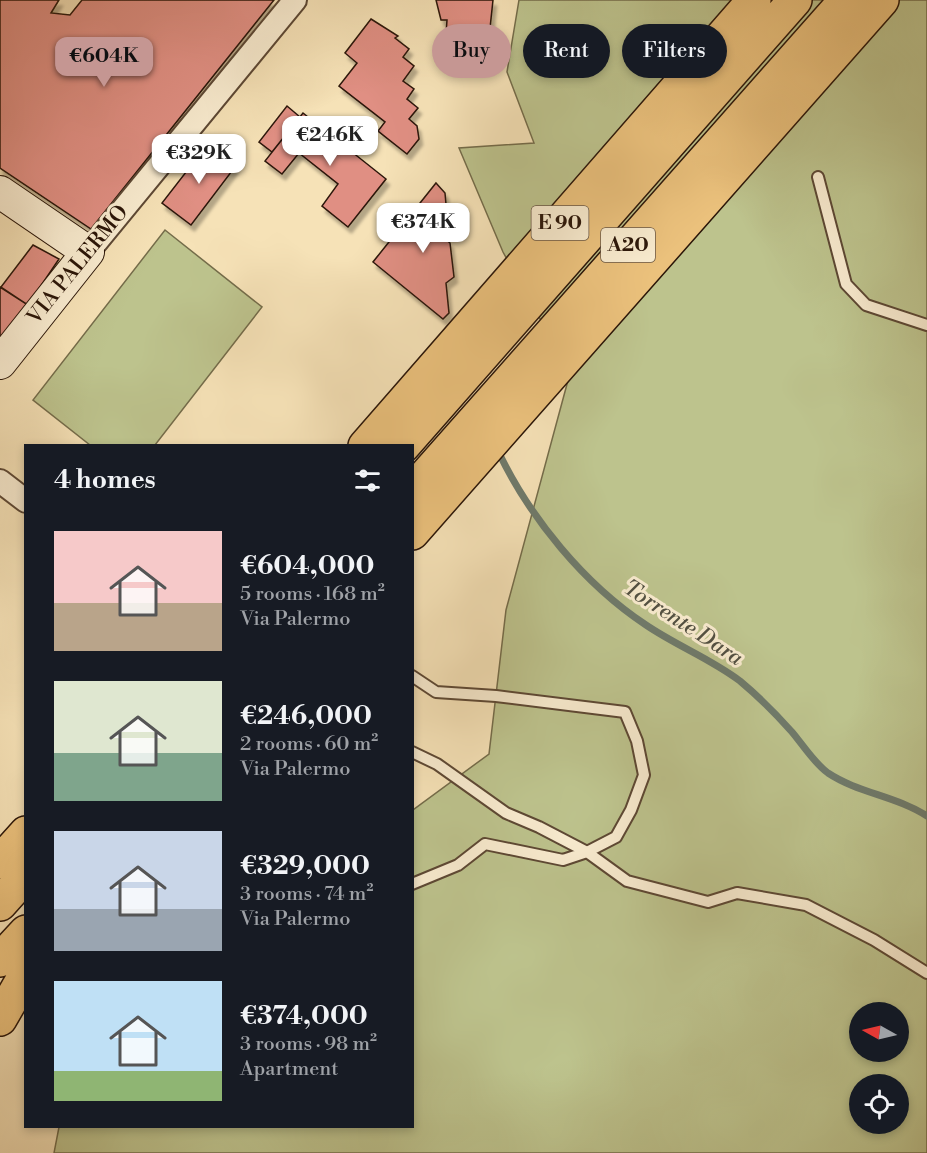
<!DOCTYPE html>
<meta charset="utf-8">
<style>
body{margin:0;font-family:"Libre Bodoni",serif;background:#242831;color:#f1f3f6;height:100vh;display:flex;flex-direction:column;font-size:22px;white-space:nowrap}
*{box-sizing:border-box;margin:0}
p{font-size:20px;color:#9ea1a6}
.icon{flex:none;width:33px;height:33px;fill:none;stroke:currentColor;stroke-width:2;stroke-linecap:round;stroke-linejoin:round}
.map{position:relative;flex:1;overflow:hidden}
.panel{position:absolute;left:24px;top:444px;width:390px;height:684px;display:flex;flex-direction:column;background:#171b24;border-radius:0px;box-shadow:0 3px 9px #0003}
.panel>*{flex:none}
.guide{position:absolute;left:432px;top:24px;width:405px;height:54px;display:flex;gap:12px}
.needle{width:39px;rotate:278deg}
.controls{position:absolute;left:849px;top:1002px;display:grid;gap:12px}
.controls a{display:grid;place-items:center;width:60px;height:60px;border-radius:50%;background:#171b24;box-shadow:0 3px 9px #0003;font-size:30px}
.price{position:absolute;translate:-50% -51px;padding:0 14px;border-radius:12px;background:#fff;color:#222;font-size:20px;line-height:39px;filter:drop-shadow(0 2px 3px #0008)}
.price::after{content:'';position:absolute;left:50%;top:36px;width:18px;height:14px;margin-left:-9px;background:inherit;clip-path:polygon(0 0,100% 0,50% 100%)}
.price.on{background:#c59692;color:#111}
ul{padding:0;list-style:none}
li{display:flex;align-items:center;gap:18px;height:150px;padding:0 30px}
li span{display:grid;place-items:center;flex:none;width:168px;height:120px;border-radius:0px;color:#555}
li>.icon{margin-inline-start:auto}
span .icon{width:72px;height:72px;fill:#fffc;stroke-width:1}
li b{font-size:26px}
h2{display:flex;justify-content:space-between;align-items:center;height:72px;padding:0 30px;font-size:26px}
.chip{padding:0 21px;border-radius:27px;background:#171b24;box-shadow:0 3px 9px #0003;font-size:21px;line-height:54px}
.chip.on{background:#c59692;color:#111}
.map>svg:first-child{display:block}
</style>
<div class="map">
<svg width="927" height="1153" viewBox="0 0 927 1153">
<defs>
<filter id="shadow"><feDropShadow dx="3.5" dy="6" stdDeviation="1.5" flood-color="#0004"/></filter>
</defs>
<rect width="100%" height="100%" fill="#f6e2b7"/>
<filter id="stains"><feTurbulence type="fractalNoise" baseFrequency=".00333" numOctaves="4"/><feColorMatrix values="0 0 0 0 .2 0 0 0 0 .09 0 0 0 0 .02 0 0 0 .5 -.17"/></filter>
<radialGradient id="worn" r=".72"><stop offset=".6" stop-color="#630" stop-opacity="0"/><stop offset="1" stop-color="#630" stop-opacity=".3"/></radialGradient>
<path fill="#bdc38d" stroke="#746c4a" stroke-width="1.5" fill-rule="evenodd" d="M 519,0 L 927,0 L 927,1153 L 54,1153 L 59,1127 L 412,1126 L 413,810 L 489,754 L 506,610 L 570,373 L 503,252 L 459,148 L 534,143 L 507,72 ZM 860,1012 L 898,1012 L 898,1052 L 860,1052 ZM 860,1084 L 898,1084 L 898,1124 L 860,1124 Z
M 165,230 L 262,307 L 155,445 L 90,445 L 33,400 Z"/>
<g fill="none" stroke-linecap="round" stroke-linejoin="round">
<path stroke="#6f7a6b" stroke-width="7" d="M 498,451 C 530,518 584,584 646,625 C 677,646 711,659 740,681 C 758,696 776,714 792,732 C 803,745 814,763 828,773 C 858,793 896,796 927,816"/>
</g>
<path fill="#e08f83" stroke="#2a1508" stroke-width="1.5" filter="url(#shadow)" d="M 0,0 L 59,0 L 51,13 L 70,15 L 82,0 L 274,0 L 91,229 L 0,168 Z
M 436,0 L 493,0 L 487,56 L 482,60 L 459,58 L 454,52 L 456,34 L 446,34 L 447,20 L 441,20 Z
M 371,19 L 398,36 L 395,38 L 409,49 L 403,57 L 414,66 L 403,81 L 414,89 L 407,99 L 418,108 L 409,119 L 417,126 L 419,139 L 407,154 L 378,131 L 385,122 L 339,86 L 357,63 L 345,53 Z
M 287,106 L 300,117 L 272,152 L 259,142 Z
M 303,113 L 386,179 L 348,227 L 322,206 L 338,184 L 299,153 L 282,174 L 265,161 Z
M 207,145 L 235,167 L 191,225 L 162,203 Z
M 436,183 L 445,193 L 448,227 L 442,236 L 450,243 L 454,277 L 446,283 L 449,313 L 443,319 L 373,262 Z
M 33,245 L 59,259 L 28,305 L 1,287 Z
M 0,287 L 28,305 L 0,339 Z"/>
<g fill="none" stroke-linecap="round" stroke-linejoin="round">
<g stroke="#5d4834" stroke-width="14">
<path id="service" d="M 818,177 L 846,284 L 866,305 L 927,325
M 412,676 L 436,692 L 496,696 L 625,712 L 637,741 L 644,775 L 631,810 L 616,837 L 587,852 L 563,860 L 485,844 L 458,865 L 412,884
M 412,752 L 437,764 L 506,813 L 539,827 L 587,852 L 627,881 L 708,902 L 737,893 L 806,905 L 874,940 L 927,973"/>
</g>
<g stroke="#5d4834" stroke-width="26">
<path id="minor" d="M 88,252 L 295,0
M 0,481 L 26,501"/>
</g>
<g stroke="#2a1508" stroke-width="34">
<path id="secondary" d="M 0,192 L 88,252 L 0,363"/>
</g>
<g stroke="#2a1508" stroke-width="36">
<path id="motorway" d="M 365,446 L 754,0
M 403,446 L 795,0
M 412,491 L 846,0
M 412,533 L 882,0
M 0,862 L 26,833
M 0,904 L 26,875
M 0,960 L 26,932
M 0,1019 L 26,974"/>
</g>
<use href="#service" stroke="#f9ecd0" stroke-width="10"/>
<use href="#minor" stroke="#f9ecd0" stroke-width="22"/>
<use href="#secondary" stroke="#f9ecd0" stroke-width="32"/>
<use href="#motorway" stroke="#ebc17c" stroke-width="33"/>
</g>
<g text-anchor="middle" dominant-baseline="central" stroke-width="6" stroke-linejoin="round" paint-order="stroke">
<g fill="#f9ecd0" stroke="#685644" stroke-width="1.5">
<rect x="531.5" y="206" width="57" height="34" rx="4.5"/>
<rect x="601" y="228" width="54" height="34" rx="4.5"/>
</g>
<g font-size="20" font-weight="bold" fill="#2a1508">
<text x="560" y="223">E 90</text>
<text x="628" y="245">A20</text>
</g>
<g font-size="21" fill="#2a1508" stroke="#f9ecd0">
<text transform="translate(78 265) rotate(-51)">VIA PALERMO</text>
</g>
<g font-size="22" font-style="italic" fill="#525042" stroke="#f9ecd0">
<text transform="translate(683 623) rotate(33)">Torrente Dara</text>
</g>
</g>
<rect width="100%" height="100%" filter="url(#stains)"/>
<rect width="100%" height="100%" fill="url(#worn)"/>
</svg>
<div class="controls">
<a><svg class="needle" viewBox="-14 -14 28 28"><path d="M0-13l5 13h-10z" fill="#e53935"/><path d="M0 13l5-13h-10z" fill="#9ea1a6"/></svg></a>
<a><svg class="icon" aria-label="locate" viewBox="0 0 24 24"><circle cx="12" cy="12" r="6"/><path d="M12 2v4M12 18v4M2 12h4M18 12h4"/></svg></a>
</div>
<b class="price on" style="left:104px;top:88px">€604K</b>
<b class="price" style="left:330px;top:167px">€246K</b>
<b class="price" style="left:199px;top:185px">€329K</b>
<b class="price" style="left:423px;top:254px">€374K</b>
<div class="guide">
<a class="chip on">Buy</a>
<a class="chip">Rent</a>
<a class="chip">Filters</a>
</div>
<section class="panel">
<h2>4 homes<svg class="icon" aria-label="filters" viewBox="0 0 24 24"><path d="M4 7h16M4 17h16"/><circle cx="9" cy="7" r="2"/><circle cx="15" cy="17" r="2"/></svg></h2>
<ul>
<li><span style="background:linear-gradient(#f6c9c9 60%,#b9a48a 0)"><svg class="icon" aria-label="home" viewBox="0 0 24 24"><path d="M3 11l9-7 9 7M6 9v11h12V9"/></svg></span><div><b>€604,000</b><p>5 rooms · 168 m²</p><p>Via Palermo</p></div></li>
<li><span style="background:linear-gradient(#dfe7d0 60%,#7fa58c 0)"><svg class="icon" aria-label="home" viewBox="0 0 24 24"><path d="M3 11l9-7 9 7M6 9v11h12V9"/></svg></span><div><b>€246,000</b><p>2 rooms · 60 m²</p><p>Via Palermo</p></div></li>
<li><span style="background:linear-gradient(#c9d6e8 65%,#9aa5b1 0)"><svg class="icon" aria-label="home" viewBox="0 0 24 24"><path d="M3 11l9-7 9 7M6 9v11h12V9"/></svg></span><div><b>€329,000</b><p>3 rooms · 74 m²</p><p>Via Palermo</p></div></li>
<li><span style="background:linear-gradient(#bfe0f5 75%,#8fb573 0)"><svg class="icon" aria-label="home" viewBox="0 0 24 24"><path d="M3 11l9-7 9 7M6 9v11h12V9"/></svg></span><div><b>€374,000</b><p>3 rooms · 98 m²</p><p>Apartment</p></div></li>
</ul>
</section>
</div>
